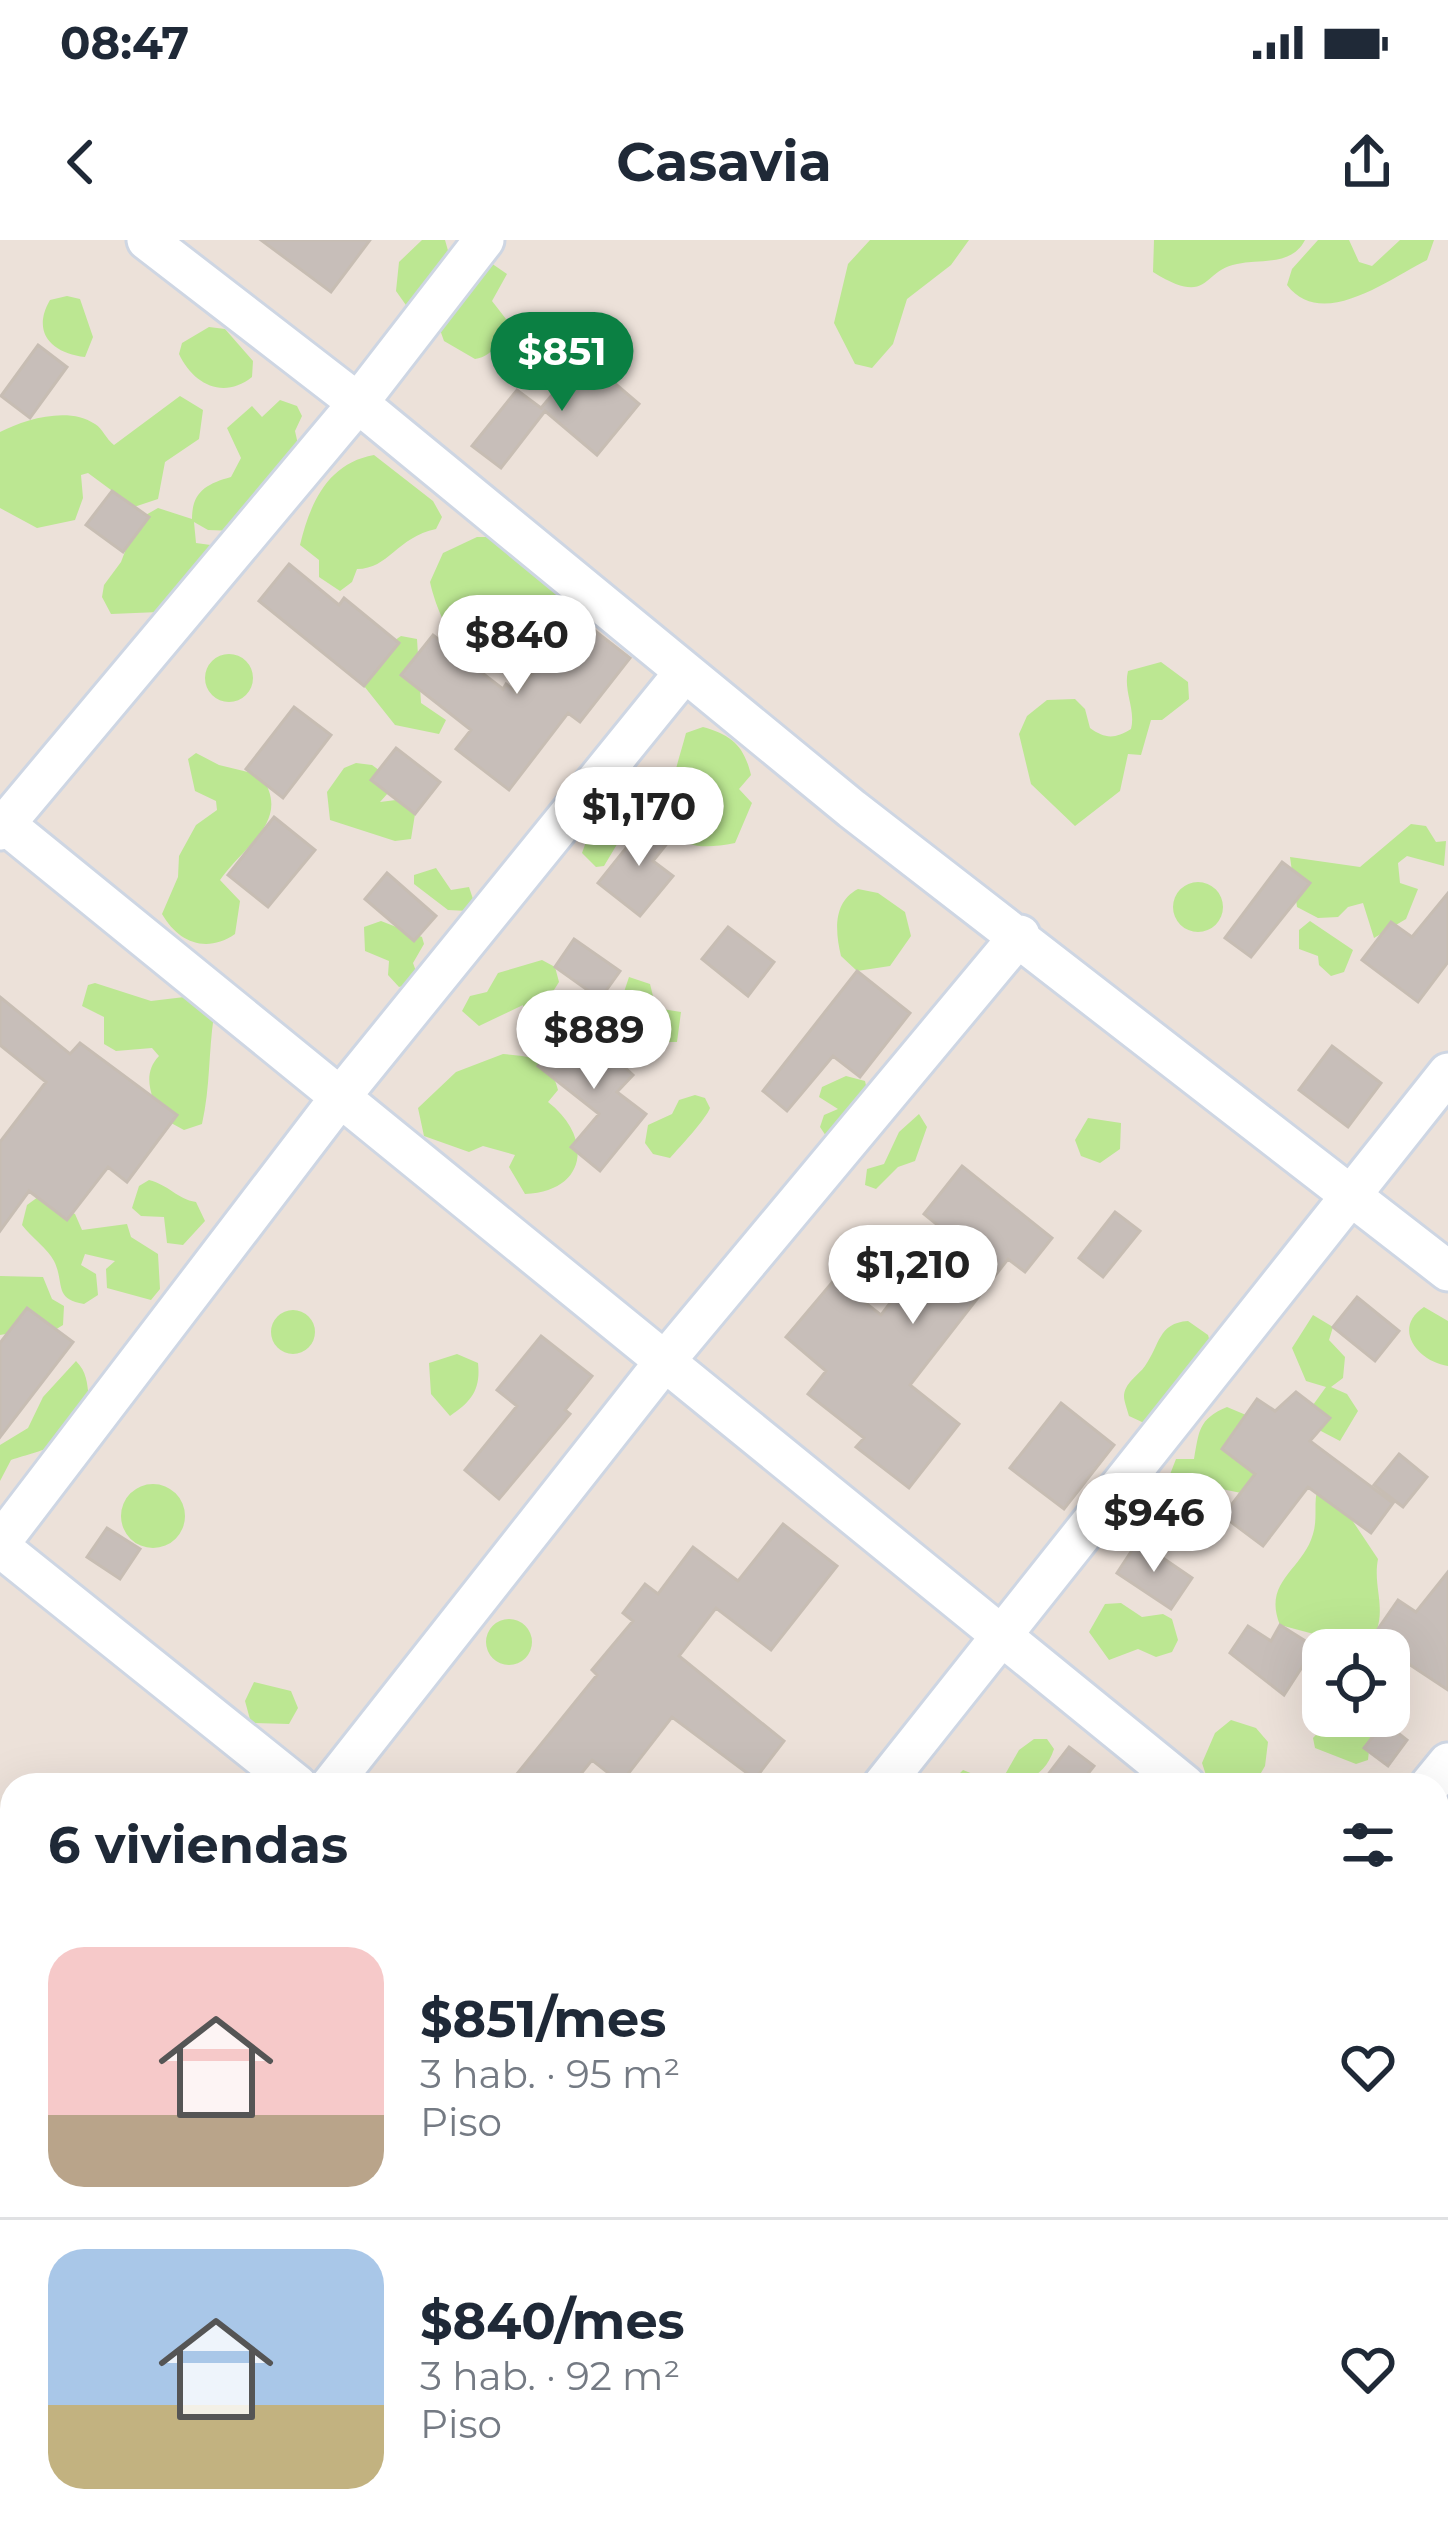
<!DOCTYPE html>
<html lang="es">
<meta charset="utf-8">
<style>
body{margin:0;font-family:Montserrat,sans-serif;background:#f2f2f3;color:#1f2937;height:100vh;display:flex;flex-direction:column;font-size:45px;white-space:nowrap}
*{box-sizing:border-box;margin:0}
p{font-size:39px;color:#747a83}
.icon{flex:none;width:66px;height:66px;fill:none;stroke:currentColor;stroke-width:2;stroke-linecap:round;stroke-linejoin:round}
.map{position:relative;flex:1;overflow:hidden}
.sheet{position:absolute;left:0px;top:1533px;width:1449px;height:768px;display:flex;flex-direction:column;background:#fff;border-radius:36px 36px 0 0;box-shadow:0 12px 48px #0002}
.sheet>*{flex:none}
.fabs{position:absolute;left:1302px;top:1389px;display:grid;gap:24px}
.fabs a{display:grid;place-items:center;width:108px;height:108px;border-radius:24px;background:#fff;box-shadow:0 12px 48px #0002;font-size:60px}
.price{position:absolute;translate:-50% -102px;padding:0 27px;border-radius:42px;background:#fff;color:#222;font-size:39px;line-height:78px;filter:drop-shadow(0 3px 6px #0008)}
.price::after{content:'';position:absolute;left:50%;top:72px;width:36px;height:27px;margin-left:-18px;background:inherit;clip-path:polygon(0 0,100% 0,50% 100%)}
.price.on{background:#0b8043;color:#fff}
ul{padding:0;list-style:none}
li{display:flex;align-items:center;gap:36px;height:300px;padding:0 48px}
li+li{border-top:3px solid #e0e1e3}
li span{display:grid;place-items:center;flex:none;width:336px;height:240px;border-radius:36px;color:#555}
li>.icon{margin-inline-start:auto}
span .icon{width:144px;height:144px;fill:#fffc;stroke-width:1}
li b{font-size:51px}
h2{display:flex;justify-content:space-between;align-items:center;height:144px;padding:0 48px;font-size:51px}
.status{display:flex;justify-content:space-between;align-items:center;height:84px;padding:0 60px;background:#fff;direction:ltr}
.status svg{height:33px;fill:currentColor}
header{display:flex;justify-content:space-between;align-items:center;height:156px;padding:0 48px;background:#fff;font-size:54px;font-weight:700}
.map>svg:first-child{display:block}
</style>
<div class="status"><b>08:47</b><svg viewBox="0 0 49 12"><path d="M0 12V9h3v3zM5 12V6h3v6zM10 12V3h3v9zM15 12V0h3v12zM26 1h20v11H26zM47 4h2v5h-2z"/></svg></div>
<header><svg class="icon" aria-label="back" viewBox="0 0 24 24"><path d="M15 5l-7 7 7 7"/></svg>Casavia<svg class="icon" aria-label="share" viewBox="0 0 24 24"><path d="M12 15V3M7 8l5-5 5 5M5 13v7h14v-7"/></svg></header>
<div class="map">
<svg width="1448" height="2301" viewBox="0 0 1448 2301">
<rect width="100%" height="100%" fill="#ece1d9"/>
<path fill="#bce792" d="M 422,0 L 445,0 L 453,28 L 473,36 L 491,23 L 507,34 L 492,61 L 506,79 C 503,97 495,116 475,119 L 444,101 L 434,73 L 408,68 L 396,51 L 399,22 Z
M 870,0 L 969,0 L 951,25 L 907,59 L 893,104 L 872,128 L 855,124 L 834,83 L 848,24 Z
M 1154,0 L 1305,0 C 1292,26 1261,19 1237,24 C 1201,30 1211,68 1153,32 Z
M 1318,0 L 1349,0 L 1359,22 L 1372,26 L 1400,0 L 1434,0 L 1427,20 C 1389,39 1322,91 1287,45 L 1292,29 Z
M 67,56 L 80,59 L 93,97 L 85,117 C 52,113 31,93 50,60 Z
M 209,87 L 225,89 L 253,121 L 252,137 C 223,160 193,144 179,114 L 182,103 Z
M 180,156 L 203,170 L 199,199 L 165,222 L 158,259 L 134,267 L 88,233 L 81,235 L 83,258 L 75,280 L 37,288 L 0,268 L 0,192 C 25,179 69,166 95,184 C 103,189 106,199 114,205 Z
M 280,160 L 297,166 L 302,176 L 295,191 L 301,218 L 236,291 L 208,290 L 194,282 L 196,303 L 218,306 L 159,372 L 111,374 L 102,357 L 104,345 L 121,322 L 137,280 L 158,268 L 192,279 C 192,252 206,244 231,237 L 241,218 L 227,188 L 252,166 L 262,177 Z
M 374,215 L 433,261 L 442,277 L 436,289 C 397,297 389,329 357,329 L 352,342 L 340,351 L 319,337 L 319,320 L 300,305 C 310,263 328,223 374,215 Z
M 477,297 L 493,297 L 575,347 L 567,361 L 538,362 L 524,375 L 498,380 L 512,421 L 502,430 C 462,429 438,378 430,342 L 443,313 Z
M 401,396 L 417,399 L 421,463 L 446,480 L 439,494 L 395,485 L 364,446 L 385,407 Z
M205 438a24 24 0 1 1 48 0a24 24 0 1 1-48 0Z
M 1161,422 L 1188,442 L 1189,459 L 1162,480 L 1151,480 L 1141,515 L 1128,514 L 1120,551 L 1075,586 L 1031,544 L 1019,494 L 1027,476 L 1047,460 L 1075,459 L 1085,469 L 1090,488 C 1105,499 1115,499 1131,489 C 1136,469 1123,451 1128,431 Z
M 703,487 C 732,495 744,506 751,535 L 739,549 L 752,563 L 735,603 C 638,623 672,547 686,493 Z
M 196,513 L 219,525 L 260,535 C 294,580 243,606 220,640 L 240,661 L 235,694 C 206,714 178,702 162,674 L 178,637 L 179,616 L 196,585 L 217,570 L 216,561 L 195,551 L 188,519 Z
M 356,523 L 372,525 L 387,536 L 388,553 L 380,562 L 396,560 L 415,574 L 411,599 L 395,601 L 330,580 L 327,552 L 344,528 Z
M 623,557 L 643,572 L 640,586 L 619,601 L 604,626 L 596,627 L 582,613 L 592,585 L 606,585 Z
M 1411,584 L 1426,586 L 1436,602 L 1446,601 L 1444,626 L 1407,616 L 1398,623 L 1400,643 L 1418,649 L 1406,679 L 1374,698 L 1363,663 L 1348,667 L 1338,677 L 1318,678 L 1297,667 L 1290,617 L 1360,627 Z
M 436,628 L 451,650 L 469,647 L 473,659 L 468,671 L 448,670 L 414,644 L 414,635 Z
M1173 667a25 25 0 1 1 50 0a25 25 0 1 1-50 0Z
M 858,649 L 878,653 L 905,672 L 911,696 L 890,726 L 857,731 L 841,716 C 835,691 833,662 858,649 Z
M 381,681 L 422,697 L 424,704 L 413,723 L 417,734 L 412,743 L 399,747 L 388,735 L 389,721 L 365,711 L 364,687 Z
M 1310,681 L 1353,710 L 1344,732 L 1331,736 L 1319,725 L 1318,716 L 1299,709 L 1299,690 Z
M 542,720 L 555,727 L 559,742 L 547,761 L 563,764 C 574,781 568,789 559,806 L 542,812 L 523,805 L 523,765 L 479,786 L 462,771 L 470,756 L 487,752 L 498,733 Z
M 629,737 L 650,744 L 656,768 L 681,772 L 677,802 L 642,802 L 625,827 L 605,811 L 602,793 L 611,778 L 629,777 L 636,771 L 624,752 Z
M 95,743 L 151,761 L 193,756 L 215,769 C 208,809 211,844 202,884 L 184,890 L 160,877 C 152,856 141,835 159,816 L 152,808 L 116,811 L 104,804 L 104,777 L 82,766 L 88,745 Z
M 503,814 C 533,817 550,817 558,850 L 548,862 C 593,897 588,951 525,954 L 509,927 L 515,915 L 483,906 L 469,912 L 424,896 L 418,868 L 456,832 Z
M 846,836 L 865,841 L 870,864 L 828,899 L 820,887 L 824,875 L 838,869 L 819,857 L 822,847 Z
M 695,855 L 705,858 L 710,868 C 706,879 679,908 670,918 L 653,914 L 645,903 L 648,885 L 672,874 L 679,860 Z
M 919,874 L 927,887 L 915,921 L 898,927 L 876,949 L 865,945 L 867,929 L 884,924 L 899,892 Z
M 1088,878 L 1121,883 L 1120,909 L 1100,923 L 1081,916 L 1075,900 Z
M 149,940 C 169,945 177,959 196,962 L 205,981 L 183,1005 L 167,1003 L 164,977 L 141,976 L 132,968 L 139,946 Z
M 38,957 L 75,974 L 82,990 L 127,984 L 131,997 L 158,1014 L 160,1049 L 151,1060 L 107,1048 L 106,1029 L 115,1021 L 85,1014 L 81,1025 L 96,1034 L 98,1055 L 84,1064 C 53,1059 65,1043 54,1021 C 48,1009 31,997 22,985 L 27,965 Z
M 0,1036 L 43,1037 L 52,1059 L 64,1066 L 63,1085 L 42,1098 L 17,1092 L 0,1095 Z
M 1424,1067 L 1448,1081 L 1448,1126 C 1419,1122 1391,1089 1424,1067 Z
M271 1092a22 22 0 1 1 44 0a22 22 0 1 1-44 0Z
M 1313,1075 L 1333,1087 L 1329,1100 L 1345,1117 L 1343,1138 L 1331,1147 L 1347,1154 L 1358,1171 L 1340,1201 L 1319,1190 L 1313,1165 L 1326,1147 L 1306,1141 L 1292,1108 Z
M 1188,1081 L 1208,1095 L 1214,1115 L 1201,1130 L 1177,1140 L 1162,1179 L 1142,1182 L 1129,1176 C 1128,1172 1124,1161 1124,1157 C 1124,1143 1138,1136 1145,1126 C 1160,1105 1158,1083 1188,1081 Z
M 457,1114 L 478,1123 C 481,1150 471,1162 450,1176 L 431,1154 L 429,1123 Z
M 76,1121 C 87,1132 87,1143 89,1158 C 94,1201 41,1210 11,1220 L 0,1241 L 0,1205 L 28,1188 L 43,1157 Z
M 1227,1167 L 1246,1175 L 1243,1189 L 1234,1191 L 1222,1209 L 1263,1238 L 1241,1253 L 1217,1248 L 1212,1284 L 1180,1283 L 1169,1274 L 1183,1249 L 1169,1237 L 1176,1219 L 1194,1219 C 1199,1192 1198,1179 1227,1167 Z
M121 1276a32 32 0 1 1 64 0a32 32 0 1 1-64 0Z
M 1318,1247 L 1350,1277 L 1378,1319 C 1373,1345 1385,1364 1377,1390 L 1362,1395 L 1364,1410 L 1329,1410 L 1325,1397 L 1280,1385 C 1262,1341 1303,1330 1313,1294 C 1318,1278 1313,1262 1318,1247 Z
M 1121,1363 L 1142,1377 L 1163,1374 L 1172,1379 L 1178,1400 L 1172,1412 L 1156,1417 L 1138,1409 L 1109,1420 L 1089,1392 L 1105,1364 Z
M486 1402a23 23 0 1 1 46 0a23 23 0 1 1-46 0Z
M 254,1442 L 291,1451 L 298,1468 L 289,1484 L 251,1483 L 245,1461 Z
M 1333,1476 L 1389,1476 L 1389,1486 L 1370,1501 L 1368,1520 L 1356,1524 L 1315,1508 L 1313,1498 Z
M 1231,1480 L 1256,1488 L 1268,1502 L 1265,1526 L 1254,1545 L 1208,1541 L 1202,1523 L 1215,1493 Z
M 1034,1499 L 1047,1499 L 1054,1509 C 1039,1556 987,1545 948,1545 L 963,1530 L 988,1540 L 1003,1538 L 1019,1510 Z"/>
<path fill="#c7beb9" stroke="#c7bdb3" stroke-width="3" d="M 261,0 L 370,0 L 331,52 Z
M 38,105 L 67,127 L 30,178 L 1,156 Z
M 584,117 L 639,164 L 597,215 L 545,171 L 501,228 L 472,206 L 517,150 L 541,168 Z
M 112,251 L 149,277 L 123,312 L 86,285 Z
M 289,324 L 339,365 L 344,358 L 399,403 L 364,446 L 259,361 Z
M 577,377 L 630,418 L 580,482 L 568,473 L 509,550 L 456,509 L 471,490 L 401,435 L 433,395 L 503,449 L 506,444 L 517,453 Z
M 294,467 L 331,495 L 283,558 L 246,529 Z
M 396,508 L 440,542 L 415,574 L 371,540 Z
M 274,577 L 315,610 L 268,667 L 228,635 Z
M 650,578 L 673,596 L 653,621 L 673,636 L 640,676 L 598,643 Z
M 1282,622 L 1310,643 L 1251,717 L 1225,698 Z
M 387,633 L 436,676 L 414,701 L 365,659 Z
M 1448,653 L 1448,722 L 1418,762 L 1362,720 L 1391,682 L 1412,697 Z
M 728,687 L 774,722 L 748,756 L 702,719 Z
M 574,699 L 620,731 L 600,759 L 555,727 Z
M 857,731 L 910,773 L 860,837 L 833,816 L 787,871 L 763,851 Z
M 0,757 L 70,814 L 80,803 L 177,875 L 127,942 L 108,927 L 67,980 L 29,951 L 0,991 L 0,902 L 46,842 L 0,805 Z
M 574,780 L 633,835 L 617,852 L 646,874 L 600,931 L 571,907 L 599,874 L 538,826 Z
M 1332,806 L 1381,843 L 1348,887 L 1299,850 Z
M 962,926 L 1052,998 L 1025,1032 L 1008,1019 L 910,1145 L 959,1184 L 909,1248 L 856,1207 L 864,1198 L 808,1154 L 826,1131 L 786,1097 L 835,1039 L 881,1075 L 945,991 L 924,974 Z
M 1115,972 L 1140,991 L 1103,1037 L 1079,1018 Z
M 1357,1057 L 1399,1091 L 1375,1121 L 1333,1087 Z
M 27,1068 L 73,1102 L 0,1197 L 0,1103 Z
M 541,1096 L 592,1136 L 565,1170 L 570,1174 L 499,1259 L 465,1230 L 517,1166 L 497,1150 Z
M 1296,1152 L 1330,1178 L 1310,1201 L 1393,1263 L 1371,1293 L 1308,1247 L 1263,1306 L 1223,1276 L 1255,1234 L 1222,1209 L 1257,1159 L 1275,1171 Z
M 1061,1163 L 1114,1205 L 1064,1269 L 1010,1228 Z
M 1399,1214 L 1427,1237 L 1403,1267 L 1374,1245 Z
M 783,1284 L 837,1326 L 771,1410 L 716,1368 L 679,1416 L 784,1501 L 755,1539 L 672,1477 L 621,1543 L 592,1520 L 572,1545 L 508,1545 L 597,1435 L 592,1430 L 633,1381 L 623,1373 L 645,1344 L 658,1354 L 693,1307 L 738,1341 Z
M 107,1288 L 140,1309 L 120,1339 L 87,1317 Z
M 1138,1301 L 1192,1338 L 1171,1369 L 1117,1333 Z
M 1448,1332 L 1448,1450 L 1371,1399 L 1398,1360 L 1416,1372 Z
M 1280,1385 L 1315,1407 L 1284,1455 L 1230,1413 L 1248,1386 L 1271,1401 Z
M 1384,1482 L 1407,1500 L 1388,1526 L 1364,1508 Z
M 1069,1507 L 1094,1526 L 1079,1545 L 1040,1545 Z"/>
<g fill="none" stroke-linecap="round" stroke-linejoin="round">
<g stroke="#ced6e3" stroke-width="45">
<path id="minor" d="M 147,0 L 358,163 L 852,569 L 1448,1031
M 0,580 L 1185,1545
M 0,590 L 358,163 L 484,0
M 0,1303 L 341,856 L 683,434
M 0,1307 L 297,1545
M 331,1545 L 665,1121 L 1020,695
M 883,1545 L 1448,833
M 1430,1545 L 1448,1523
M 1437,1753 L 1448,1762
M 0,1960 L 12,1945
M 0,2029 L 12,2038
M 0,2194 L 12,2180
M 1437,2215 L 1448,2202
M 334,2289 L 349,2301
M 1231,2289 L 1246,2301
M 820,2301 L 829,2289
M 1369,2301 L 1378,2289"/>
</g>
<use href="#minor" stroke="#fff" stroke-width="39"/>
</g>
</svg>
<div class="fabs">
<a><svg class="icon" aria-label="locate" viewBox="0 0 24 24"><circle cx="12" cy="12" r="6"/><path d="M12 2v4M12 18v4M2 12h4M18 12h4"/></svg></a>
</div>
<b class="price on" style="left:562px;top:174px">$851</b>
<b class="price" style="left:517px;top:457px">$840</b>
<b class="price" style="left:639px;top:629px">$1,170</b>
<b class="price" style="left:594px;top:852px">$889</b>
<b class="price" style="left:913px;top:1087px">$1,210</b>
<b class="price" style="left:1154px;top:1335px">$946</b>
<section class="sheet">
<h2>6 viviendas<svg class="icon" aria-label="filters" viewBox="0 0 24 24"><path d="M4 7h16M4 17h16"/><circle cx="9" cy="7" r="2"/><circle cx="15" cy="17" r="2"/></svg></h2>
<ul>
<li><span style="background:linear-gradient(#f6c9c9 70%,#b9a48a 0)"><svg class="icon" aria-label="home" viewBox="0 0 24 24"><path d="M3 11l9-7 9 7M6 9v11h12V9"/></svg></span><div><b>$851/mes</b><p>3 hab. · 95 m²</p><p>Piso</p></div><svg class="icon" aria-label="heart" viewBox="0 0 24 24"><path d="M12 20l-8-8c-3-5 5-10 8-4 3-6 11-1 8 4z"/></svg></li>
<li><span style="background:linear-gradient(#a9c7e8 65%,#c2b280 0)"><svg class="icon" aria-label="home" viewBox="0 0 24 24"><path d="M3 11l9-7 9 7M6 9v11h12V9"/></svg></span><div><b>$840/mes</b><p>3 hab. · 92 m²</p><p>Piso</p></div><svg class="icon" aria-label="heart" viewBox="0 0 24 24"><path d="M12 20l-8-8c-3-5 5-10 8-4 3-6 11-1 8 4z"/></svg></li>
</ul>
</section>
</div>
